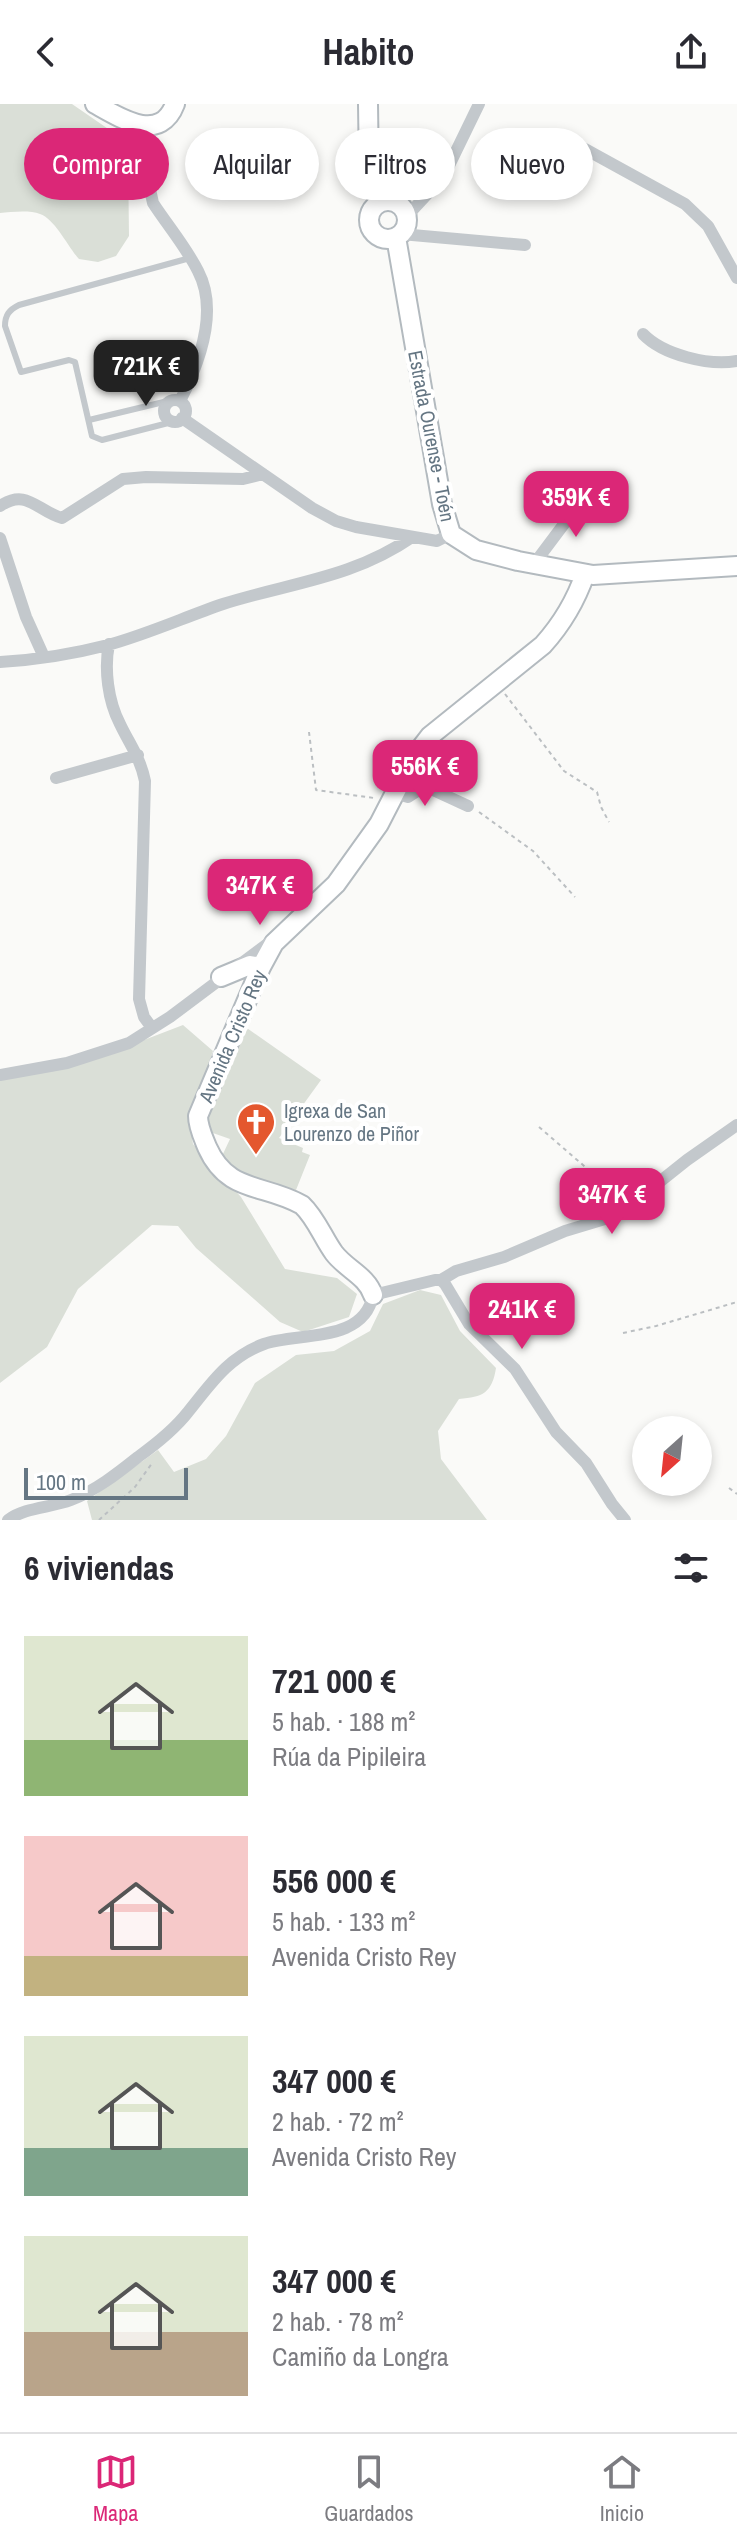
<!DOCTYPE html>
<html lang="es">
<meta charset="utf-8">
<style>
body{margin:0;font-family:"Archivo Narrow",sans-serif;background:#f7f7f7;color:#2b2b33;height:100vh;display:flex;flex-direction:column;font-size:30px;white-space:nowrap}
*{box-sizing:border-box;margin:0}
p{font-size:26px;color:#7c7c81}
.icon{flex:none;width:44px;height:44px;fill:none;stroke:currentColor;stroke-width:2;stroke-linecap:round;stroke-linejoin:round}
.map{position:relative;height:1416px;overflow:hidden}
.side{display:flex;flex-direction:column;background:#fff;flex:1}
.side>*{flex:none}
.guide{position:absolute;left:24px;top:24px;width:690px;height:72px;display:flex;gap:16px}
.needle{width:52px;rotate:207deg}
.tools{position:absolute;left:632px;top:1312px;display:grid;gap:16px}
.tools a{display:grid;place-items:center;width:80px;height:80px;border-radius:50%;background:#fff;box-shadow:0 4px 12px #0003;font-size:40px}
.scale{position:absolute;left:24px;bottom:20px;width:164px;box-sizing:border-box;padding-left:8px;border:4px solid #657683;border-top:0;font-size:22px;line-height:28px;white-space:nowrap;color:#657683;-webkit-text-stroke:6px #fff;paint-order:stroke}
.price{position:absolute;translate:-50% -68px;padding:0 18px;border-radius:16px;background:#db2777;color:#fff;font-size:26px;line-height:52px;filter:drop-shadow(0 2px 4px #0008)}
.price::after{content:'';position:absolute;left:50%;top:48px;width:24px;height:18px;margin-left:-12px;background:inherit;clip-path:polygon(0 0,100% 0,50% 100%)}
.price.on{background:#222;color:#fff}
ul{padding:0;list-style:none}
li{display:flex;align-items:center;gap:24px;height:200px;padding:0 24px}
li span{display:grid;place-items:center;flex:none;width:224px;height:160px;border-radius:0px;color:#555}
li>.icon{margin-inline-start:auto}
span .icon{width:96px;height:96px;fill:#fffc;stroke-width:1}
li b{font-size:34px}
h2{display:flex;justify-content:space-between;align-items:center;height:96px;padding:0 24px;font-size:34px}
.tag{padding:0 28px;border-radius:36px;background:#fff;box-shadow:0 4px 12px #0003;font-size:28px;line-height:72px}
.tag.on{background:#db2777;color:#fff}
header{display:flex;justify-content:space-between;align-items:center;height:104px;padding:0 24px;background:#fff;font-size:36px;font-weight:700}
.menu{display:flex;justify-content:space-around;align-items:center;height:112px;border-top:2px solid #e1e1e2;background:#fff;font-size:22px;color:#7c7c81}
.menu a{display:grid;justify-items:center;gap:4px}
.menu .on{color:#db2777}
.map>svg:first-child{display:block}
</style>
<header><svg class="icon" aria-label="back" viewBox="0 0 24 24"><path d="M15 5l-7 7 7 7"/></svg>Habito<svg class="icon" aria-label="share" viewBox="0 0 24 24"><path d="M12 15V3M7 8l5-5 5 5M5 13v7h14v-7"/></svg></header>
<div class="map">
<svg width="737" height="1416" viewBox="0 0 737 1416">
<rect width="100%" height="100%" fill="#fafaf8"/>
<path fill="#dadfd7" d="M 0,0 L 72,0 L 117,31 L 128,52 L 129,132 L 116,152 L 98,158 L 79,155 C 68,143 55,115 40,110 C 30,106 11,108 0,109 Z
M 183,921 L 213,947 L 192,1010 L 190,1020 L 193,1040 L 241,1093 L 285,1165 L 337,1174 L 357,1190 L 349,1213 L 303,1228 L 280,1218 L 196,1144 L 178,1122 L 152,1121 L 78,1185 L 47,1243 L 0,1279 L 0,975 L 144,936 Z
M 244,922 L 321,976 L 279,1034 L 303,1044 L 302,1048 L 310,1051 L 296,1086 L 298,1087 L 296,1092 L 235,1070 L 222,1052 L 230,1035 L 210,1028 L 206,1013 Z
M 420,1186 L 441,1191 L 460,1227 L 496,1264 C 492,1289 483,1293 459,1295 L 438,1327 L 441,1355 L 487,1416 L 92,1416 L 87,1397 L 158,1346 L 174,1368 L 206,1355 L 226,1332 L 255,1279 L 296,1251 L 334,1247 L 370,1227 L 383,1200 Z"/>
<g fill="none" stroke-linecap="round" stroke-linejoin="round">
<g stroke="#b3babf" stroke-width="22">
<path id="secondary" d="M 95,0 C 120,14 160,40 175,0
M 368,0 L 369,68 L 379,98
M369 116a19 19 0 1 1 38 0a19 19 0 1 1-38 0Z
M 396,133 L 442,400 L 451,430 L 476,446 L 518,457 L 593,471 L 737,462
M 221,873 L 250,861 L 261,863
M 373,1191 C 367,1172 346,1165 334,1149 C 323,1134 316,1114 302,1101 C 263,1079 228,1090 207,1043 C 203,1033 198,1023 198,1012 L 261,863 L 274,839 L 336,780 L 379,720 L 413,654 L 430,632 L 543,541 C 561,521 576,496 585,470"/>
</g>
<path stroke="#bbbfc2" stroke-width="2" stroke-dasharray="4 4" stroke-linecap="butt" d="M 505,590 L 564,667 L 597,688 L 601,703 L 609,718
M 309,628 L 316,686 L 374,694
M 479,708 L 533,747 L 575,793
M 539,1023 L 620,1093
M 623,1229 L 656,1222 L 737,1198
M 729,1384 L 737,1390
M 99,1416 L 135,1383 L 153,1358"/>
<path stroke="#c3c8cc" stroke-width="6" d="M 89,316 L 172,296
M 176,317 L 102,336 L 92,332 L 75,258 L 69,256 L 21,268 L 5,222 C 5,211 9,206 19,201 L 190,154"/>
<path stroke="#c3c8cc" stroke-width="12" d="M 150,22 L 148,76 L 153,99 C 168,122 186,143 198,167 C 219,207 199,260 180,297
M 585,45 L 685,100 L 708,122 L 737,174
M 407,112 L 444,72 L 479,0
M 401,130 L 525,141
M 643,230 C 663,251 709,262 737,257
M164 307a11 11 0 1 1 22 0a11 11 0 1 1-22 0Z
M 182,314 L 312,404 L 336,417 L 356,423 L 437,437 L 451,430
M 0,402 C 27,384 37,407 62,414 L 123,375 L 146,373 L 243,375 L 263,370
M 0,434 L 26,513 L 44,553
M 534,460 L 588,388
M 109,540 C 104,565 108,597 120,620 C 130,641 140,653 145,677 L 139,895 L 144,913 L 152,924
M 0,558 C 36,556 73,550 108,541 C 148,530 185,513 223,500 C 289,479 353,474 412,433
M 56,674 L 138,651
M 395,689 L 408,693 L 422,684 L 429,684 L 468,702
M 0,971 L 67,959 L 129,939 L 170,913 L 274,835
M 441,1176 L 456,1167 L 504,1153 L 565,1127 L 618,1111 L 687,1056 L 737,1021
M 8,1416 C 26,1403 50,1404 71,1396 C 95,1387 118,1369 138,1353 C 156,1340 174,1326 188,1308 C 210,1281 228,1253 264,1240 C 297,1228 364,1240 373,1191 L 435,1176 L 441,1176 L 445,1180 L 469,1220 L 515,1265 L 556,1328 L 586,1359 L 612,1400 L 625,1416"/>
<use href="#secondary" stroke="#fff" stroke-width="18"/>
</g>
<defs>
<g id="church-pin" transform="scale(2)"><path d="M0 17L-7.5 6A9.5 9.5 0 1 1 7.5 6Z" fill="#e4572e" stroke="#fff"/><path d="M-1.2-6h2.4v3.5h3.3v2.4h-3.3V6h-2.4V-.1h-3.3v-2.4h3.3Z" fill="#fff"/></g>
</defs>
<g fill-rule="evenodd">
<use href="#church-pin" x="256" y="1018"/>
</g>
<g text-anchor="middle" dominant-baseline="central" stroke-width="8" stroke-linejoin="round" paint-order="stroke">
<g font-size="20" fill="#657683" stroke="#fff">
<text transform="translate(432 332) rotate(79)">Estrada Ourense - Toén</text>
<text transform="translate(232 932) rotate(-67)">Avenida Cristo Rey</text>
</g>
<g font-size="20" fill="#657683" stroke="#fff" text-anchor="start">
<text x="284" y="1006">Igrexa de San<tspan x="284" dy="23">Lourenzo de Piñor</tspan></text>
</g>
</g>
</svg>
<div class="tools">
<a><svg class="needle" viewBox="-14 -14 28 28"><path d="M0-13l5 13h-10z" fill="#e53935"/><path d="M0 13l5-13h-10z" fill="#7c7c81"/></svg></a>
</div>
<div class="scale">100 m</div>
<b class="price on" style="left:146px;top:304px">721K €</b>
<b class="price" style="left:576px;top:435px">359K €</b>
<b class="price" style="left:425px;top:704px">556K €</b>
<b class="price" style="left:260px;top:823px">347K €</b>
<b class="price" style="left:612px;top:1132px">347K €</b>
<b class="price" style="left:522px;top:1247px">241K €</b>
<div class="guide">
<a class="tag on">Comprar</a>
<a class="tag">Alquilar</a>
<a class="tag">Filtros</a>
<a class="tag">Nuevo</a>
</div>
</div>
<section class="side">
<h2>6 viviendas<svg class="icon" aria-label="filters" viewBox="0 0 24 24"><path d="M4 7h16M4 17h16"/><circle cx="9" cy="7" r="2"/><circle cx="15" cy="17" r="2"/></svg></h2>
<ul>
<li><span style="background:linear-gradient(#dfe7d0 65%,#8fb573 0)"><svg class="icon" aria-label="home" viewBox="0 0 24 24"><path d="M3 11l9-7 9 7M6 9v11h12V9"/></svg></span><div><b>721 000 €</b><p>5 hab. · 188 m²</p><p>Rúa da Pipileira</p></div></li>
<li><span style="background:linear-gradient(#f6c9c9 75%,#c2b280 0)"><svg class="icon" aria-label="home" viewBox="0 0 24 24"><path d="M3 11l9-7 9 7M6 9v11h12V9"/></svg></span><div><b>556 000 €</b><p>5 hab. · 133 m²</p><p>Avenida Cristo Rey</p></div></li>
<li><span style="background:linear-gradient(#dfe7d0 70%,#7fa58c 0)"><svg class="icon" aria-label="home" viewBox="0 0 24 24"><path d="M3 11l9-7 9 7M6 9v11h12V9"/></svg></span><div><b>347 000 €</b><p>2 hab. · 72 m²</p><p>Avenida Cristo Rey</p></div></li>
<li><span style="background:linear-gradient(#dfe7d0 60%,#b9a48a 0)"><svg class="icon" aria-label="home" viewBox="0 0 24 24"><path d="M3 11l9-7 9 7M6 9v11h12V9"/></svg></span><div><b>347 000 €</b><p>2 hab. · 78 m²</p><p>Camiño da Longra</p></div></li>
</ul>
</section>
<nav class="menu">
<a class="on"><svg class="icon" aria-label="map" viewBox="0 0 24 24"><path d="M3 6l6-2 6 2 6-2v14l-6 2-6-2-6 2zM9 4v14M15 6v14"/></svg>Mapa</a>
<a><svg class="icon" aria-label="saved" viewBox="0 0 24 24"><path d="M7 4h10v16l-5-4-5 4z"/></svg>Guardados</a>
<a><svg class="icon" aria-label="home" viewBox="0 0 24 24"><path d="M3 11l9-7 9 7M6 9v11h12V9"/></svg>Inicio</a>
</nav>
